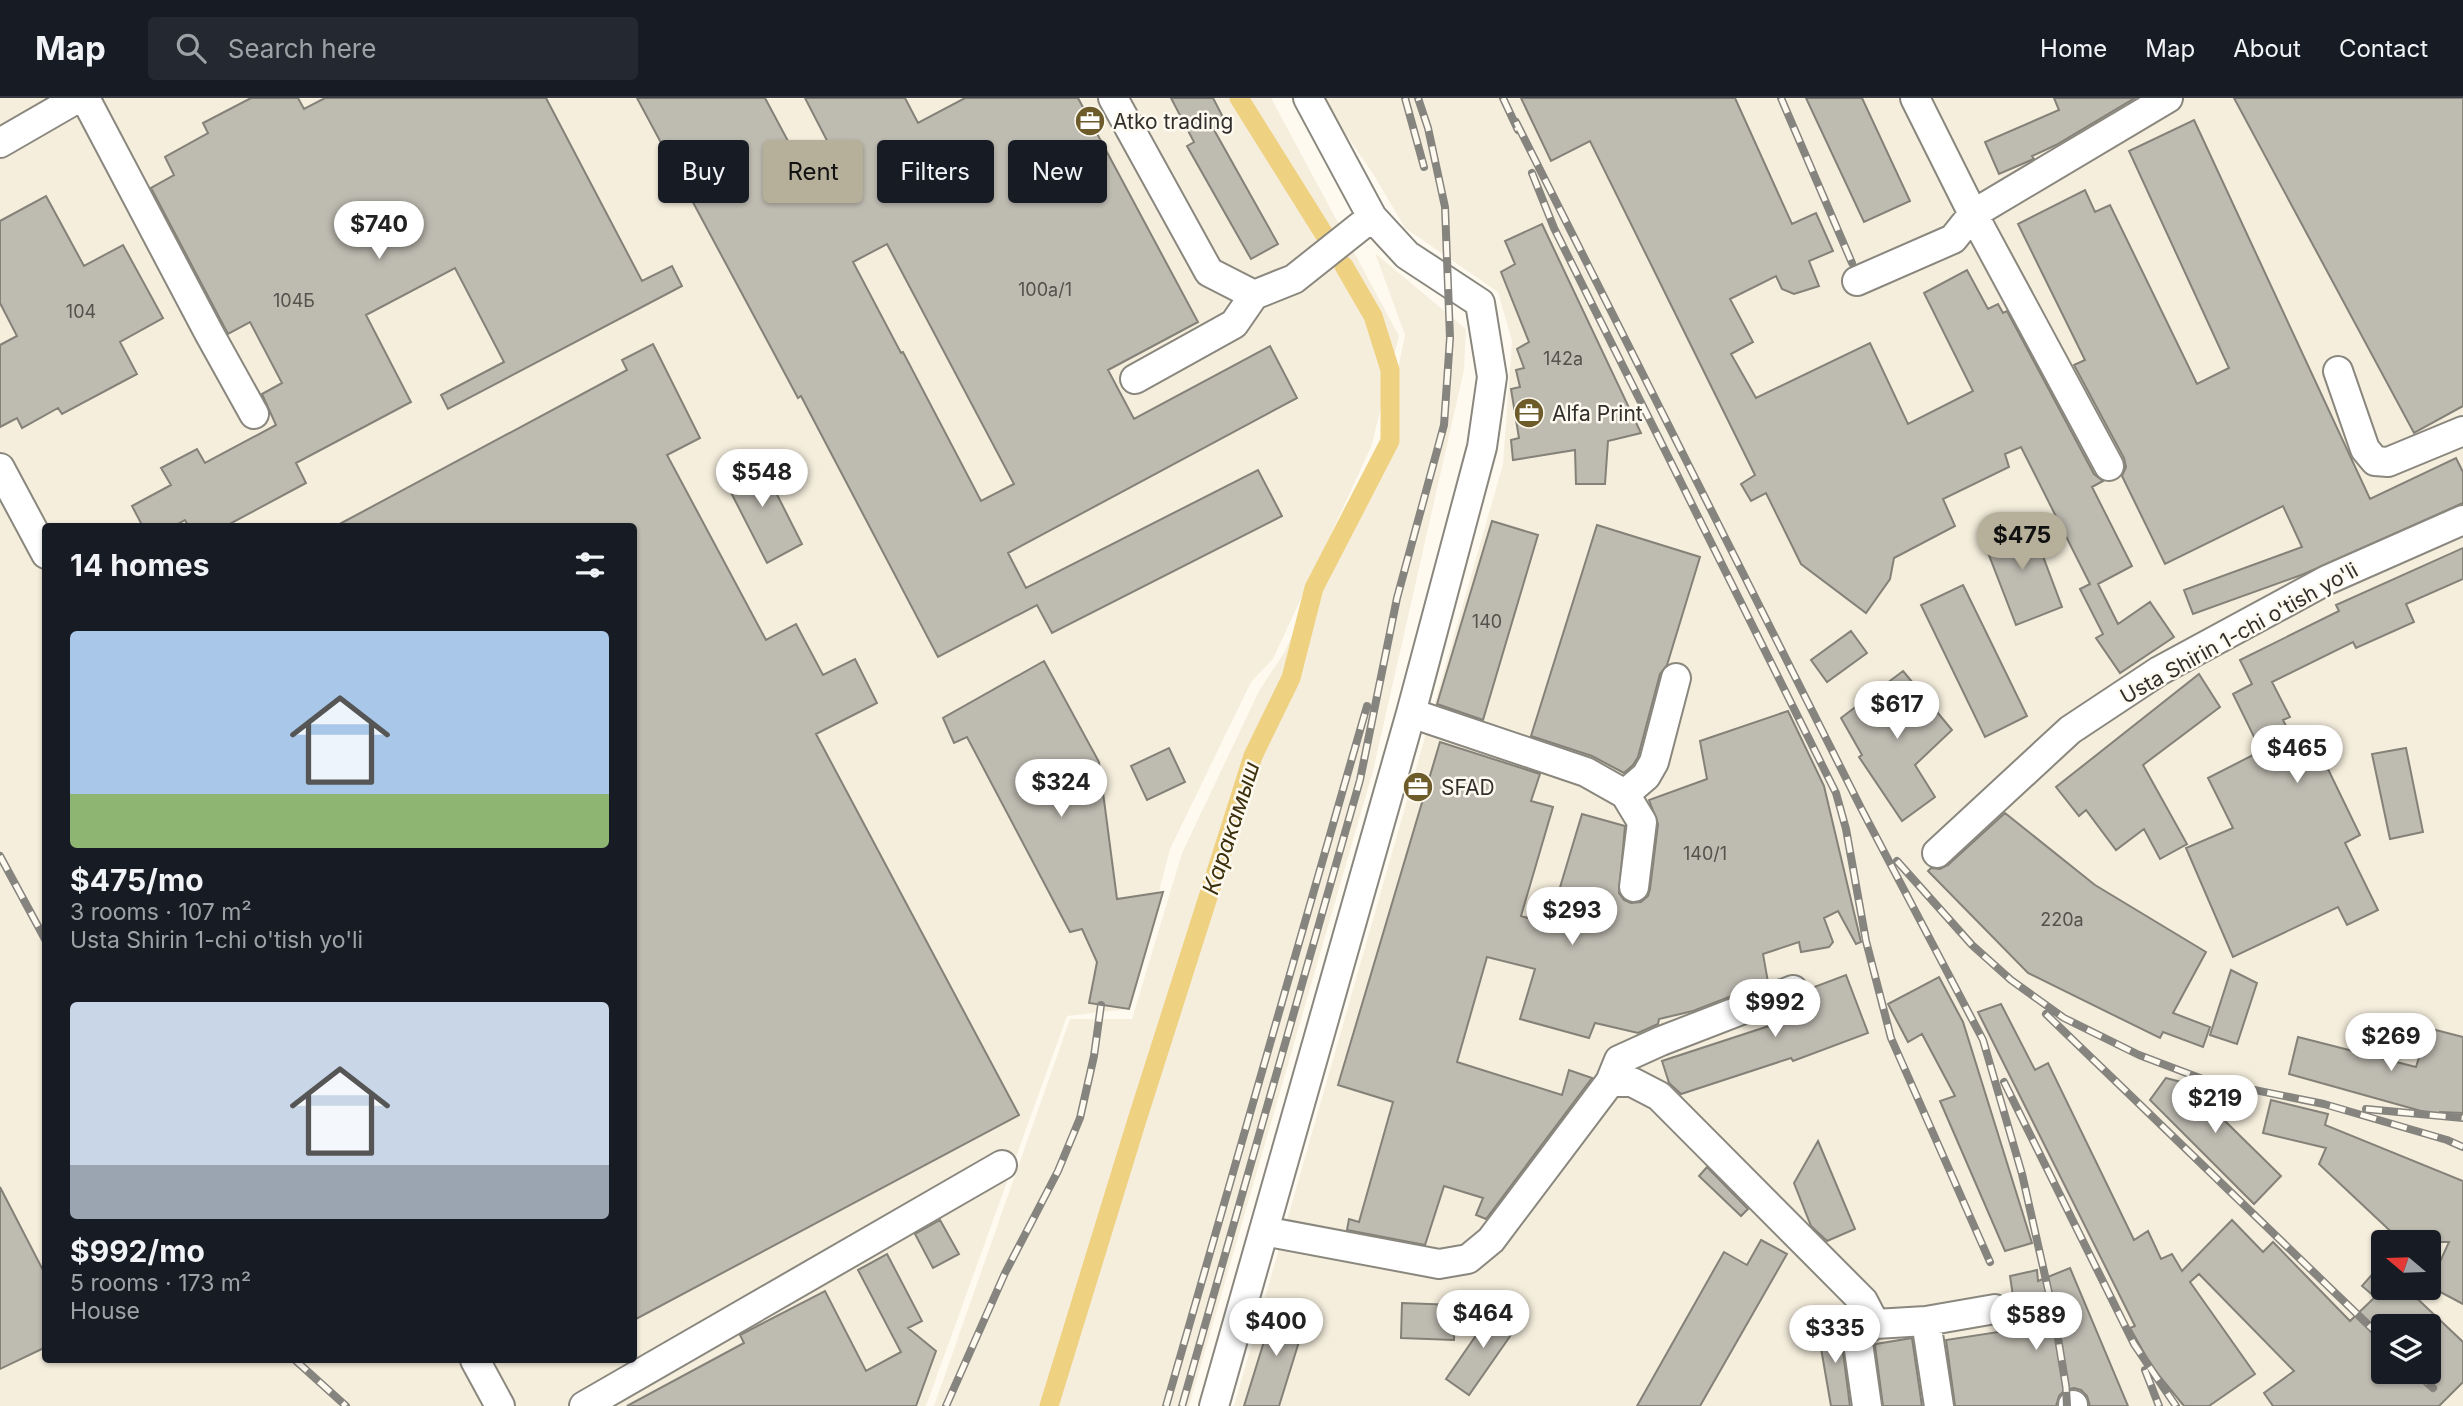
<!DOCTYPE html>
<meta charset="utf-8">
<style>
body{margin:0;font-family:Inter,sans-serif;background:#242831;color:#f1f3f6;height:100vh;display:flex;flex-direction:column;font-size:26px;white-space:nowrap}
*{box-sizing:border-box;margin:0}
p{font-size:23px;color:#9ea1a6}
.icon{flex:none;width:38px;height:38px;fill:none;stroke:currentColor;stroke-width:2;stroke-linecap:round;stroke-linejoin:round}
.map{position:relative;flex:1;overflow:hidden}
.details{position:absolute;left:42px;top:425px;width:595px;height:840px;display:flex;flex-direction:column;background:#171b24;border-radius:7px;box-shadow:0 2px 5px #0004}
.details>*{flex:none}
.banner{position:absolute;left:658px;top:42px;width:665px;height:63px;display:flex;gap:14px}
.needle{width:46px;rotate:289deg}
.tools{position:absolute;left:2371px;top:1132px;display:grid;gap:14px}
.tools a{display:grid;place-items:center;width:70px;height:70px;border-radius:7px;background:#171b24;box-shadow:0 2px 5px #0004;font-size:35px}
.price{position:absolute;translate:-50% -60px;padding:0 16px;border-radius:24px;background:#fff;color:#222;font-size:23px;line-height:46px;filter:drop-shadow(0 2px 4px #0008)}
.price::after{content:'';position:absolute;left:50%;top:42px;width:21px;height:16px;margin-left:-10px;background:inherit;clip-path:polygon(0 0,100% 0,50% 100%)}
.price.selected{background:#b6af9a;color:#111}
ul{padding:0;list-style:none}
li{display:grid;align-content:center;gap:14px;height:371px;padding:0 28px}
li span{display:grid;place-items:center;height:217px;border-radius:7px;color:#555}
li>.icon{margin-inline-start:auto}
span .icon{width:126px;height:126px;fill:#fffc;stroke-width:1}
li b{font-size:30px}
h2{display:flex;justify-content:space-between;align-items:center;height:84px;padding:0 28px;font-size:30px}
.pill{padding:0 24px;border-radius:7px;background:#171b24;box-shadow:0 2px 5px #0004;font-size:24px;line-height:63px}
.pill.selected{background:#b6af9a;color:#111}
header{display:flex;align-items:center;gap:42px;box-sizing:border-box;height:98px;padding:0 35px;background:#171b24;border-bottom:2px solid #363941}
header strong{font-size:33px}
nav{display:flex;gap:38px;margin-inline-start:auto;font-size:24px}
.search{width:490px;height:63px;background:#242831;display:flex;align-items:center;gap:18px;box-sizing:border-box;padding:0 24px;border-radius:7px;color:#9ea1a6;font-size:26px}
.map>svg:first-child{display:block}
</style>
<header>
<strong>Map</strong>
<div class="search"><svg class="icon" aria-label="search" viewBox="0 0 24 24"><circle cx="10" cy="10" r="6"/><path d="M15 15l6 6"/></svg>Search here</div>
<nav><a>Home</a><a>Map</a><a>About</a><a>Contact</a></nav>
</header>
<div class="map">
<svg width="2463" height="1308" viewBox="0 0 2463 1308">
<rect width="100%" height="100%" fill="#fefaf0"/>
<path fill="#f5eedd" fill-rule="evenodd" d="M 0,0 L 1271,0 L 1399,238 L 1371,349 L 1273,561 L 1251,584 L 1170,751 L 1129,911 L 1067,918 L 926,1308 L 0,1308 ZM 46,429 L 634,429 L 634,1262 L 46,1262 Z
M 1326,0 L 2463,0 L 2463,1308 L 1234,1308 L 1503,366 L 1512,243 L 1498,194 L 1405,130 L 1375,79 L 1343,32 ZM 2384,1144 L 2429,1144 L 2429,1190 L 2384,1190 ZM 2384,1228 L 2429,1228 L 2429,1274 L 2384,1274 Z
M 1375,155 L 1466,231 L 1464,272 L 1373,673 L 1189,1308 L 934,1308 L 1070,921 L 1132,921 L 1182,755 L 1259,593 L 1284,555 L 1383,344 L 1405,237 Z"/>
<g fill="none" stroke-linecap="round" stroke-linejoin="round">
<path stroke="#efd182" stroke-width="19" d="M 1239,0 L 1324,136
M 1049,1308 L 1137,1022 L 1253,658 L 1291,580 L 1314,490 L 1390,343 L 1390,272 L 1373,218 L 1344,168"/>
</g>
<path fill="#bebbb1" stroke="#848178" stroke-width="2" fill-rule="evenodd" d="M 251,0 L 298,0 L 304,11 L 325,0 L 546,0 L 642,183 L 672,168 L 682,188 L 448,311 L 441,297 L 504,264 L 455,170 L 366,217 L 411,304 L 296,365 L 306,385 L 224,429 L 189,429 L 185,422 L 172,429 L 143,429 L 132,408 L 171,387 L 161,370 L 197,351 L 205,365 L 276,327 L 262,296 L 282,285 L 250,224 L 228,236 L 151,90 L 174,77 L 165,59 L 208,35 L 203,25 Z
M 637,0 L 765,0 L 820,103 L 850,87 L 805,0 L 905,0 L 918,25 L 965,0 L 1078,0 L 1198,224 L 1108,272 L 1134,321 L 1270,248 L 1297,300 L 1008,455 L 1026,490 L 1258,372 L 1282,418 L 1052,535 L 1037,507 L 938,559 L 801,298 L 798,300 ZM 887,146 L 1014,386 L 981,403 L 903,254 L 901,255 L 853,164 Z
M 1171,0 L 1213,0 L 1225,23 L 1213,30 L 1278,146 L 1251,161 L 1187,48 L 1194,44 Z
M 1521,0 L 1735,0 L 1792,126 L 1816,115 L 1833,153 L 1809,163 L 1819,188 L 1794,196 L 1782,191 L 1776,178 L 1730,201 L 1753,244 L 1731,256 L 1756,300 L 1870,245 L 1908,326 L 1973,293 L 1924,195 L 1967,172 L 1988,211 L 1998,206 L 2003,215 L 2007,213 L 2094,376 L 2103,383 L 2092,389 L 2132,468 L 2098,486 L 2118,526 L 2150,504 L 2174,539 L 2120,575 L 2096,540 L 2103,536 L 2080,491 L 2090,486 L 2021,349 L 2005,356 L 2009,369 L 1943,401 L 1955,428 L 1894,460 L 1890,481 L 1866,515 L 1801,466 L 1766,395 L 1751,403 L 1741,386 L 1755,377 L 1590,43 L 1551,63 Z
M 1806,0 L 1862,0 L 1910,103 L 1864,124 Z
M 2054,0 L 2135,0 L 2056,47 L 2032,58 L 2034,61 L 2029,63 L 1999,76 L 1985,44 L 2059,12 Z
M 2234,0 L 2463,0 L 2463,308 L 2414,335 Z
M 2194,22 L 2370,401 L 2456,360 L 2463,374 L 2463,405 L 2304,476 L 2193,516 L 2184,492 L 2302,449 L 2283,408 L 2165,466 L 2122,378 L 2126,369 L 2124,360 L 2074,267 L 2085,262 L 2018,126 L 2085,92 L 2095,114 L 2110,107 L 2197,286 L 2229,270 L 2129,53 Z
M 46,98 L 84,168 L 123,147 L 163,220 L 120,244 L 137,276 L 62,316 L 58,310 L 22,330 L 17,320 L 0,329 L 0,247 L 17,238 L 0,205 L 0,123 Z
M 1542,126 L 1641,335 L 1608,343 L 1605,386 L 1576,386 L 1575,352 L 1513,362 L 1511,342 L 1519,340 L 1511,291 L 1520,289 L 1516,272 L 1524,270 L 1517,251 L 1529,244 L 1501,174 L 1515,166 L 1505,143 Z
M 653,246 L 700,340 L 667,357 L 766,542 L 796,526 L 823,577 L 855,561 L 877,605 L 816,636 L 1019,1017 L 634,1222 L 634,429 L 334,429 L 627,272 L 622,262 Z
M 757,357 L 802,446 L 767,465 L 721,375 Z
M 2029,421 L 2062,509 L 2016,527 L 1982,439 Z
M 1492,423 L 1538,437 L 1483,622 L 1437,606 Z
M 1597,427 L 1700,459 L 1667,567 L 1660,576 L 1638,659 L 1633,667 L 1624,675 L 1592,658 L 1531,638 Z
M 2463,450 L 2463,481 L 2406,506 L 2414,524 L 2356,550 L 2353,544 L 2272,584 L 2290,619 L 2283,622 L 2297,650 L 2319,640 L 2330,664 L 2326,667 L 2360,737 L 2345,745 L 2378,812 L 2347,827 L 2338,809 L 2233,859 L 2186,750 L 2233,730 L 2208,680 L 2261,653 L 2233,596 L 2252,586 L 2240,562 L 2339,513 L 2336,507 Z
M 1963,487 L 2027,618 L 1985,639 L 1921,507 Z
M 1851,533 L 1867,555 L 1827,584 L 1811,562 Z
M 1044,563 L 1099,664 L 1117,801 L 1163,794 L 1129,911 L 1089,905 L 1097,864 L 1082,831 L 1070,834 L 967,639 L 954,645 L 943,620 Z
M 1903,573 L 1952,632 L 1915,667 L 1935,699 L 1902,723 L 1859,659 L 1862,657 L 1841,620 Z
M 2199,576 L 2220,609 L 2143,667 L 2187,746 L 2160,761 L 2144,731 L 2116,752 L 2086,712 L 2079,718 L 2056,689 Z
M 1788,613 L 1824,688 L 1861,844 L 1856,846 L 1838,813 L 1824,820 L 1833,844 L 1829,849 L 1801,854 L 1799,844 L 1763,856 L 1768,884 L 1693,913 L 1659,921 L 1658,926 L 1638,935 L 1595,925 L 1589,940 L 1520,921 L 1535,871 L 1487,859 L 1457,964 L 1562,997 L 1569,972 L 1592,980 L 1486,1121 L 1476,1117 L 1483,1100 L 1444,1088 L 1425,1147 L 1347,1132 L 1349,1121 L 1359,1124 L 1393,1004 L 1338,987 L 1440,644 L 1540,676 L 1531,703 L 1553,709 L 1521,818 L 1549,826 L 1582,716 L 1625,728 L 1619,795 L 1624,802 L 1631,805 L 1641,804 L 1648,798 L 1650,791 L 1658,726 L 1649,702 L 1707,681 L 1700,643 Z
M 1169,650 L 1185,684 L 1147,702 L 1131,668 Z
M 2406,650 L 2423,734 L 2390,741 L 2372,656 Z
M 2005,715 L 2095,787 L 2206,854 L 2173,915 L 2210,929 L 2203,949 L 2163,934 L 2160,940 L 2028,875 L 1928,773 L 1931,770 L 1940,771 L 1948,767 Z
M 2231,872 L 2257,885 L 2237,946 L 2210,937 Z
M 1846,877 L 1868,935 L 1793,963 L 1791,960 L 1681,996 L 1669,985 L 1662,963 L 1778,925 L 1775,917 L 1805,903 L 1809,891 Z
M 1939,879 L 1963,924 L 2032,1145 L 2005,1153 L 1940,1003 L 1955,998 L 1922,936 L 1908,944 L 1888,906 Z
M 2001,906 L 2035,972 L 2048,965 L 2134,1142 L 2148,1133 L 2161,1161 L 2172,1156 L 2182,1173 L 2232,1122 L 2263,1154 L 2273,1144 L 2350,1223 L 2375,1199 L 2362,1188 L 2384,1163 L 2384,1190 L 2406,1190 L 2463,1244 L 2463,1284 L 2439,1308 L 2273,1308 L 2264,1295 L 2294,1273 L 2199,1176 L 2190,1184 L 2255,1276 L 2209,1308 L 2184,1308 L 2152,1269 L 2130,1230 L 2135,1228 L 1978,914 ZM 2384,1228 L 2429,1228 L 2429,1274 L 2384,1274 Z
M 2428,930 L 2463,939 L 2463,1015 L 2440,1014 L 2439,1018 L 2289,976 L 2298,939 L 2416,969 Z
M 2166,980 L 2211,992 L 2233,1008 L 2224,1022 L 2281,1078 L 2254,1106 L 2150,1002 Z
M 2271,1002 L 2328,1016 L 2325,1027 L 2463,1083 L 2463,1206 L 2429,1188 L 2449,1144 L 2402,1144 L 2319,1066 L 2326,1050 L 2263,1035 Z
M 1818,1043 L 1855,1131 L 1827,1143 L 1811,1128 L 1794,1085 Z
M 1707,1069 L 1748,1111 L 1741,1118 L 1699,1078 Z
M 0,1089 L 46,1178 L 46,1249 L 0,1271 Z
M 940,1122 L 959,1156 L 933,1170 L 915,1136 Z
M 1761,1142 L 1787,1156 L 1700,1308 L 1637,1308 L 1724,1154 L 1747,1167 Z
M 887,1156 L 922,1223 L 908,1230 L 936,1253 L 916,1308 L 627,1308 L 744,1245 L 740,1237 L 825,1193 L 866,1273 L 901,1254 L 858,1172 Z
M 2070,1170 L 2128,1308 L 2090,1308 L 2087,1298 L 2081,1292 L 2074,1290 L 2065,1292 L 2059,1298 L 2056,1308 L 1955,1308 L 1946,1242 L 2018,1231 L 2010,1178 L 2037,1172 L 2038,1183 Z
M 1402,1205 L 1455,1207 L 1454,1242 L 1401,1240 Z
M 1497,1207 L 1520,1224 L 1469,1297 L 1446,1281 Z
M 1275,1208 L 1307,1218 L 1279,1308 L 1244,1308 Z
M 1847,1226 L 1842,1247 L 1850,1308 L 1831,1308 L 1818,1233 Z
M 1912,1240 L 1922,1308 L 1883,1308 L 1875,1248 L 1876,1246 Z"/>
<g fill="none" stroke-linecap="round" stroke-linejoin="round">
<g stroke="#8a877e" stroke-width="32">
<path id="minor" d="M 85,0 L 209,235 L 254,316
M 1113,0 L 1209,174 L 1254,197 L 1294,181 L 1372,119
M 1915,0 L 1973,116 L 2109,368
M 0,45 L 78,0
M 1857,183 L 1953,141 L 1973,116 L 2168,0
M 2338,273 L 2365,351 L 2375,363 L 2388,364 L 2463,333
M 1135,281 L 1234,226 L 1254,197
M 0,370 L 46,456
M 1411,615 L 1586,674 L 1625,696 L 1642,724 L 1634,789
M 1625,696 L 1646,678 L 1654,664 L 1676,580
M 1937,755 L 2070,632 L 2159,573 L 2327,482 L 2463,422
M 1610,984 L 1619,962 L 1661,943 L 1793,892
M 1264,1133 L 1439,1166 L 1468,1161 L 1491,1142 L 1610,984 L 1632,984 L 1659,998 L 1863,1203 L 1875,1226 L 1926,1223 L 1995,1211
M 1926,1223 L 1939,1308
M 475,1262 L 500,1308
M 2073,1307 L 2073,1308
M 584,1308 L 1002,1067
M 1214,1308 L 1411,615 L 1482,349 L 1492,279 L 1480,205 L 1407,157 L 1372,119 L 1308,0
M 1867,1308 L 1858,1245 L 1864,1233 L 1875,1226"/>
</g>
<use href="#minor" stroke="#fff" stroke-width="28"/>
<g stroke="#86847e" stroke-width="8">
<path id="rail" d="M 1405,0 L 1424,69
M 1503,0 L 1518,32
M 1781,0 L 1852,165
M 1516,24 L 1862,712 L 1983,942 L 2022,1076 L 2055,1222 L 2066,1289 L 2067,1308
M 1532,75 L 1554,130 L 1836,695 L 1846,731 L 1866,843 L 1891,940 L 1990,1164
M 0,758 L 46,843
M 1897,763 L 1972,847 L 2011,882 L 2064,920 L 2139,957 L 2205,982 L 2324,1006 L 2447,1042 L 2463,1049
M 2046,916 L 2384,1242
M 2004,984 L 2134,1246 L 2176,1308
M 2366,1011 L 2463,1020
M 295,1262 L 346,1308
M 2145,1272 L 2159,1308
M 2416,1274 L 2433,1290
M 946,1308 L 1005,1175 L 1058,1073 L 1080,1020 L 1094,958 L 1101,907
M 1166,1308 L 1367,608
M 1182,1308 L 1360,682 L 1397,500 L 1444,327 L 1450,240 L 1445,109 L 1428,30 L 1418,0"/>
</g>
<use href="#rail" stroke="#fefaf0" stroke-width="5" stroke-dasharray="16" stroke-linecap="butt"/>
</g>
<defs>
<g id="office-disc" transform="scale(1.575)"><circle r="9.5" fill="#6e5b2a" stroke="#fefaf0"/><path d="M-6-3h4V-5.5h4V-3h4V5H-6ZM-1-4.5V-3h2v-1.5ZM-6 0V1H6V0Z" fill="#fff"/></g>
</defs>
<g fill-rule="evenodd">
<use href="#office-disc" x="1090" y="23"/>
<use href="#office-disc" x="1529" y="315"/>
<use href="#office-disc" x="1418" y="689"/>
</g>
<g text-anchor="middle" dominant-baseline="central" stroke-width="5" stroke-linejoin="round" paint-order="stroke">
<g font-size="18" fill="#54524c">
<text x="1045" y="191">100a/1</text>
<text x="294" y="202">104Б</text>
<text x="81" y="213">104</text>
<text x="1563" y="260">142a</text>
<text x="1487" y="523">140</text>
<text x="1705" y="755">140/1</text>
<text x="2062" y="821">220a</text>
</g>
<g font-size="21" fill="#302f2b" stroke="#fefaf0" text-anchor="start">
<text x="1113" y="23">Atko trading</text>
<text x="1552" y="315">Alfa Print</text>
<text x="1441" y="689">SFAD</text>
</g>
<g font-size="21" fill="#302f2b" stroke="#fefaf0">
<text transform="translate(2239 535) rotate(-29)">Usta Shirin 1-chi o'tish yo'li</text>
</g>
<g font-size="23" font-style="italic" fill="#3d300d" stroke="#fefaf0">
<text transform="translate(1231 730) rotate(-72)">Каракамыш</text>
</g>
</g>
</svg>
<div class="tools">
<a><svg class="needle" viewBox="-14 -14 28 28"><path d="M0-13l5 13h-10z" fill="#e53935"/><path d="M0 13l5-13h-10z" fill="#9ea1a6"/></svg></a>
<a><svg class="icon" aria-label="layers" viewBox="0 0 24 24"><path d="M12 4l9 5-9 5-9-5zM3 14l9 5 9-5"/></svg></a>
</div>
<b class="price" style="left:379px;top:163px">$740</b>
<b class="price" style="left:762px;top:411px">$548</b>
<b class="price selected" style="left:2022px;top:474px">$475</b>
<b class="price" style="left:1897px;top:643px">$617</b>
<b class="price" style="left:2297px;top:687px">$465</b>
<b class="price" style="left:1061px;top:721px">$324</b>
<b class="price" style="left:1572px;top:849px">$293</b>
<b class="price" style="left:1775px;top:941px">$992</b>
<b class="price" style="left:2391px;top:975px">$269</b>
<b class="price" style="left:2215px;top:1037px">$219</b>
<b class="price" style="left:1483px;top:1252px">$464</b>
<b class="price" style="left:2036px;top:1254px">$589</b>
<b class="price" style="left:1276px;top:1260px">$400</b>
<b class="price" style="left:1835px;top:1267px">$335</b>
<div class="banner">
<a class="pill">Buy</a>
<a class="pill selected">Rent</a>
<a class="pill">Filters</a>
<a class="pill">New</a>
</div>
<section class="details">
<h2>14 homes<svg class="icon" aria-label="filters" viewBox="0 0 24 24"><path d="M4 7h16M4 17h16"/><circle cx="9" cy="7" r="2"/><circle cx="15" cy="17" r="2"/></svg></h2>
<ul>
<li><span style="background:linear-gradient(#a9c7e8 75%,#8fb573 0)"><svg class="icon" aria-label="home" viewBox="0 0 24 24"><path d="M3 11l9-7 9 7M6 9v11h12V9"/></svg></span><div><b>$475/mo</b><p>3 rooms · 107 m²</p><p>Usta Shirin 1-chi o'tish yo'li</p></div></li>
<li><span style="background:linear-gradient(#c9d6e8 75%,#9aa5b1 0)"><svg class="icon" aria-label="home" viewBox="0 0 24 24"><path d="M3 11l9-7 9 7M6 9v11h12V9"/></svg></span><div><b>$992/mo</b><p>5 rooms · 173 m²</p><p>House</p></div></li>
</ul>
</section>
</div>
